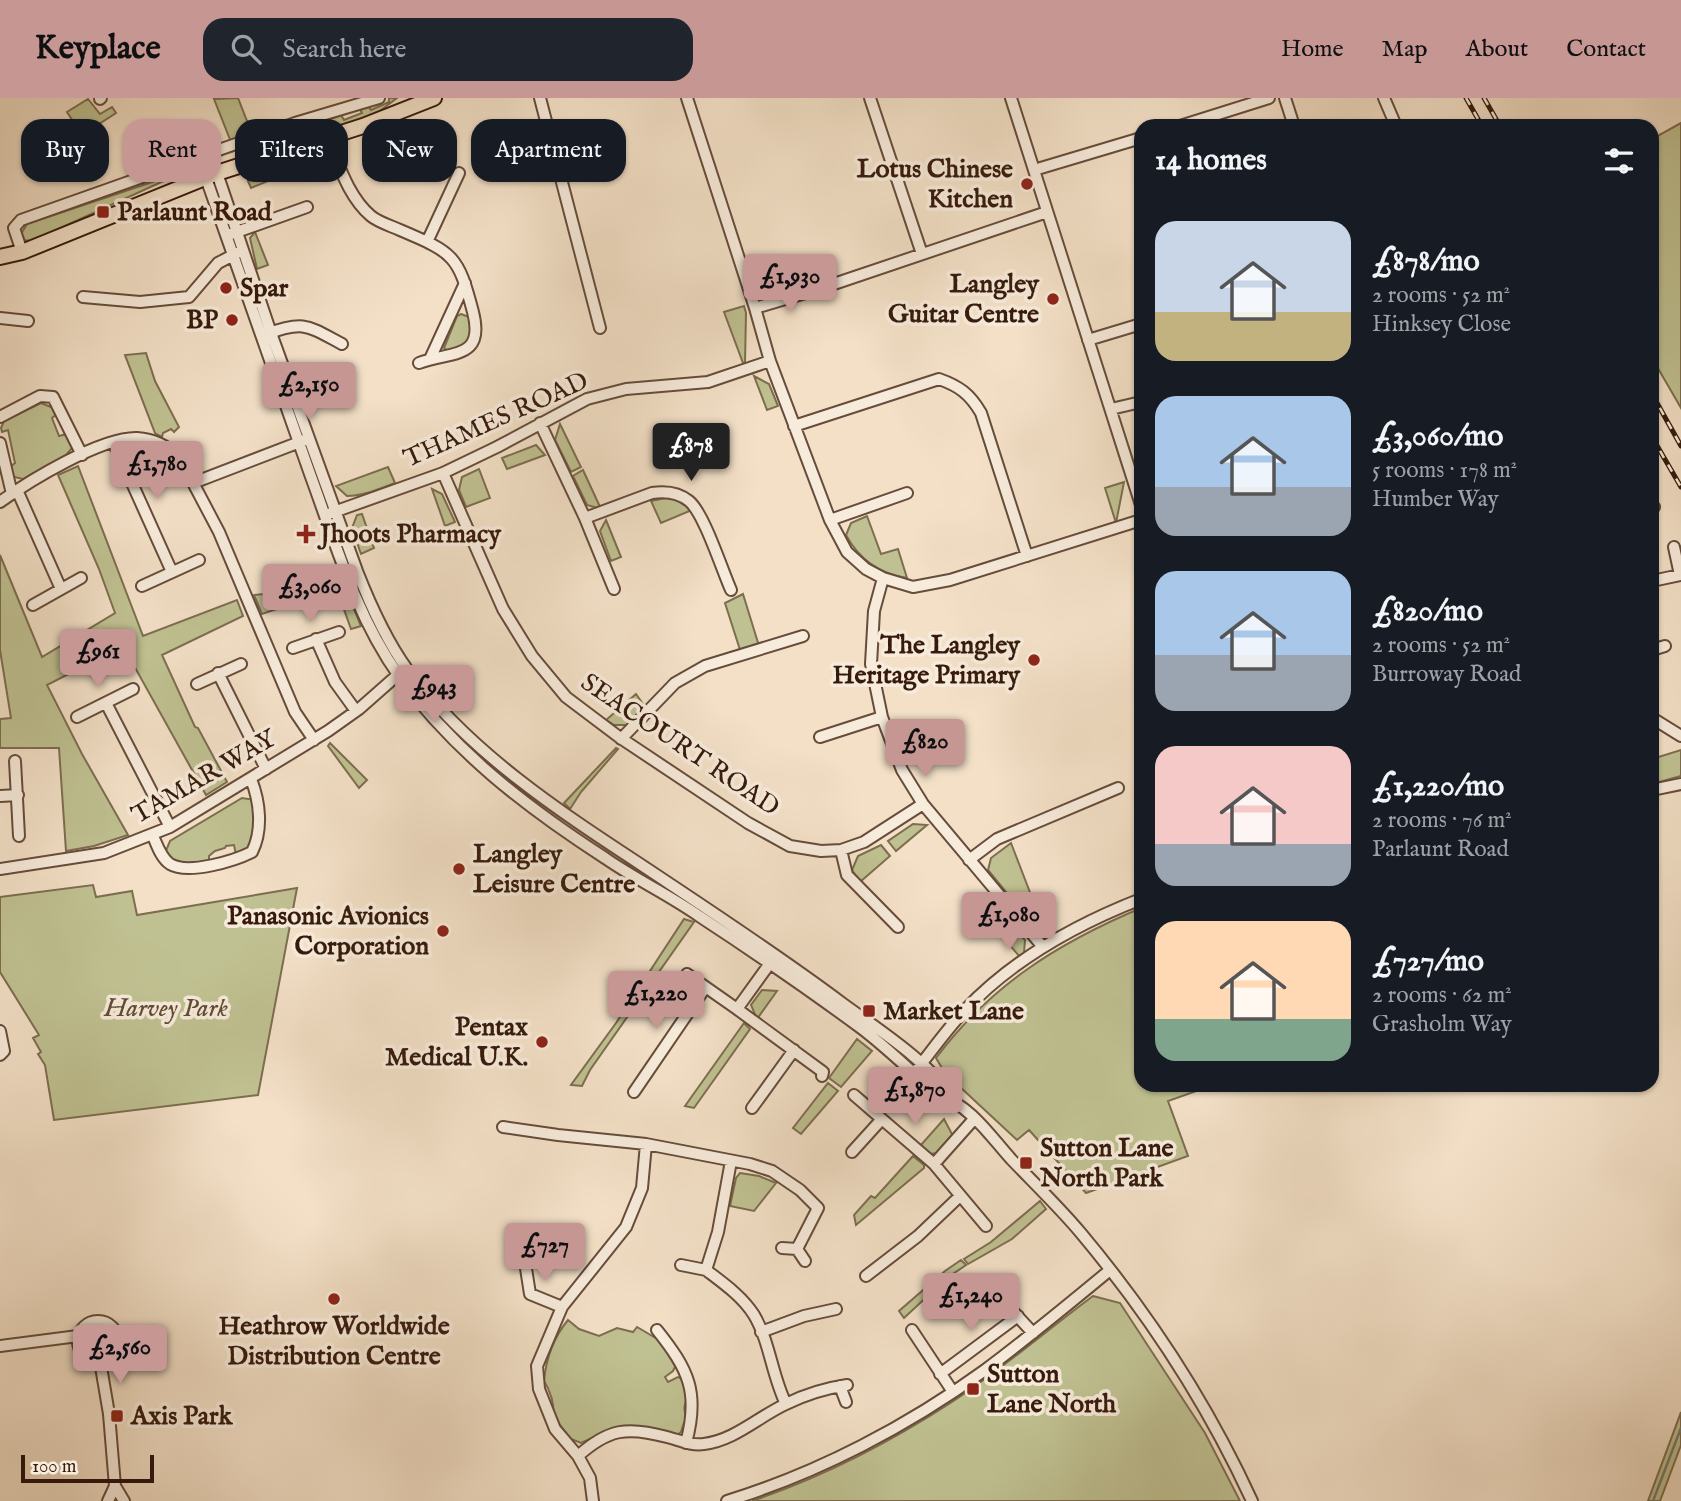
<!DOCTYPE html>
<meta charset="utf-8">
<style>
body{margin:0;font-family:"IM FELL English",serif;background:#20242c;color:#f1f3f6;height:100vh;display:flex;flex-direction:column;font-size:26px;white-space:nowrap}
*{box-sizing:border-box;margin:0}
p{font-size:23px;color:#9ea1a6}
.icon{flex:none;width:38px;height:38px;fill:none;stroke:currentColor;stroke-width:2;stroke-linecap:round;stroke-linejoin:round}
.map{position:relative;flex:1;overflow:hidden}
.drawer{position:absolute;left:1134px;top:21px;width:525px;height:973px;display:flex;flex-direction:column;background:#171b24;border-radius:21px;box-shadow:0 2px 5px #0004}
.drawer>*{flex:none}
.hud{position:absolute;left:21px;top:21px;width:665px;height:63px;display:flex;gap:14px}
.scale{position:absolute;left:21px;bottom:18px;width:133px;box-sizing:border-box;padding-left:7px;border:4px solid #371a0c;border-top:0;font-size:19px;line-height:24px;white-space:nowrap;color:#371a0c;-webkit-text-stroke:5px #f7ebdb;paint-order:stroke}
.price{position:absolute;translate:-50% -60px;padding:0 16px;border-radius:7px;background:#c59692;color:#111;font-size:23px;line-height:46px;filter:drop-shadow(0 2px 4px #0008)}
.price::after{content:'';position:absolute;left:50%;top:42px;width:21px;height:16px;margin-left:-10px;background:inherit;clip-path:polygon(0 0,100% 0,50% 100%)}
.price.selected{background:#222;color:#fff}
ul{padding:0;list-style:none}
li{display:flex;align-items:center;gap:21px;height:175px;padding:0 21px}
li span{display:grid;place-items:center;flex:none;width:196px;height:140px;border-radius:21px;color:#555}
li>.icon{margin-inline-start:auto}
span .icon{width:84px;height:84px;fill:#fffc;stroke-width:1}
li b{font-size:30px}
h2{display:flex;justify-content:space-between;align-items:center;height:84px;padding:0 21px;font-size:30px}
.pill{padding:0 24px;border-radius:21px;background:#171b24;box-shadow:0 2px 5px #0004;font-size:24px;line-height:63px}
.pill.selected{background:#c59692;color:#111}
header{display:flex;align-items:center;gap:42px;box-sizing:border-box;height:98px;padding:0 35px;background:#c59692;color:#111}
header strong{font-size:33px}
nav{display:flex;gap:38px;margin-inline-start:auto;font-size:24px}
.search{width:490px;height:63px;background:#20242c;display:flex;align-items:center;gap:18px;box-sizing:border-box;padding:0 24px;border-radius:21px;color:#9ea1a6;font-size:26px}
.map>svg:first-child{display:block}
</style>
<header>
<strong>Keyplace</strong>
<div class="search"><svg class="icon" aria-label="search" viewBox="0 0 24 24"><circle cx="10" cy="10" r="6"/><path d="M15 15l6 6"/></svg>Search here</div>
<nav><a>Home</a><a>Map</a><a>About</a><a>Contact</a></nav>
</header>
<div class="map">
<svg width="1681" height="1403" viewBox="0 0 1681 1403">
<rect width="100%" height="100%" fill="#f3e0c7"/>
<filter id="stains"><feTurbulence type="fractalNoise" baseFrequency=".00286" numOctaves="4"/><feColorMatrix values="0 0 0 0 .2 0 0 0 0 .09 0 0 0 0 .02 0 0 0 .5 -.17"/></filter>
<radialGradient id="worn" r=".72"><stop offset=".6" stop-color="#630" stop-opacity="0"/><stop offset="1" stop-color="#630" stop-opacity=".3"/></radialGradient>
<path fill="#c0c192" stroke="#7c6e4f" stroke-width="2" d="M 238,0 L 252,36 L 231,44 L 214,1 Z
M 389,0 L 397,0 L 372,19 L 359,25 L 239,58 L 239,55 L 341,17 L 344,22 L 362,15 L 359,9 L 367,7 L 371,12 L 389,4 Z
M 88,1 L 100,16 L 112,9 L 116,15 L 82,37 L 67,14 Z
M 1681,25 L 1681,310 L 1652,260 L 1652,41 Z
M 292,66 L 295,72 L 251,90 L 248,83 Z
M 176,76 L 177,77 L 32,143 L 23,142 L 21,136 L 27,126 Z
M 255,134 L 268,167 L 257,171 L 250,140 Z
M 744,208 L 746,215 L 745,265 L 743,265 L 724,214 Z
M 461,216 L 469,219 L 475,240 L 471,245 L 449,254 L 444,250 L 457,218 Z
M 146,255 L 155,283 L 179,329 L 174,334 L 171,331 L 163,335 L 162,339 L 155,335 L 125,257 Z
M 754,278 L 769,286 L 778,308 L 767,312 Z
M 41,305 L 56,311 L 58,315 L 52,320 L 59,338 L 67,336 L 73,349 L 66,357 L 23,381 L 10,378 L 10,369 L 15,365 L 8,332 L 2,334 L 1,330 L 4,323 Z
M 560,326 L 581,369 L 571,374 L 555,342 Z
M 536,347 L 545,357 L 507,371 L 502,360 Z
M 144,352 L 152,368 L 132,375 L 127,364 L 131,354 Z
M 78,368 L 143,538 L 237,502 L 243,518 L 162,557 L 195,629 L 198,630 L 227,684 L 206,697 L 123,548 L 47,587 L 82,656 L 128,737 L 94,748 L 66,753 L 59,650 L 0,650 L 0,621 L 11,620 L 0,552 L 0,457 L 42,559 L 115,515 L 99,471 L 58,377 Z
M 388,369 L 395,385 C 379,391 364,398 347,398 L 336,388 Z
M 479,371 L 490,400 L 466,409 L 459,392 L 462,379 Z
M 583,372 L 601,411 L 587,407 L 573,378 Z
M 1124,384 L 1116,425 L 1105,390 Z
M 432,391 L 442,396 L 455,424 L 445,428 Z
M 670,399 L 681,403 L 692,412 L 661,425 L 651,403 Z
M 362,416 L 374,450 L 361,456 L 352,430 L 357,417 Z
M 867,418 L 881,456 L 898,451 L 907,480 C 880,476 859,461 846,437 L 851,425 Z
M 606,422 L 621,459 L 611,463 L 600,433 Z
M 304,486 L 309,500 L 262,516 L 254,497 L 285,494 Z
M 345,490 L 361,528 L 351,531 L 337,492 Z
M 743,496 L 759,548 L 741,555 L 725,505 Z
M 636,596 L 645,609 L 629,627 L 614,627 L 606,622 Z
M 330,645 L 367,682 L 359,690 L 328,648 Z
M 616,650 L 618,651 L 581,694 L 570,711 L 564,705 Z
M 1681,652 L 1681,678 L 1652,686 L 1652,661 Z
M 242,700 L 255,702 L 253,747 L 236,757 L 234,747 L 226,748 L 225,750 L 215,753 L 209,758 L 209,763 L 177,766 L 165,755 L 170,743 Z
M 913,726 L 927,727 L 896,753 L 888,743 Z
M 1011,745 L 1046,836 L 1039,834 L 988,772 L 991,760 Z
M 881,747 L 890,758 L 860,784 L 852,772 L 858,758 Z
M 93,787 L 96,799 L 132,793 L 137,817 L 297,790 L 258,997 L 54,1022 L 45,967 L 38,956 L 41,954 L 33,940 L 39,937 L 0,874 L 0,799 Z
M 1141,810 L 1141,987 L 1213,987 L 1168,1003 L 1188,1058 L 1086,1095 L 1029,1032 L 1017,1042 L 945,975 L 936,960 C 991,887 1058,845 1141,810 Z
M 1001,815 L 1025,842 L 1024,855 L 1019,858 L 990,824 Z
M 684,821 L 694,824 L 590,972 L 582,988 L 571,987 L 616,925 Z
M 762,892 L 777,893 L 757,921 L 751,907 Z
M 744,925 L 750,931 L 694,1010 L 685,1008 Z
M 857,941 L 872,953 L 841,989 L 829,980 Z
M 828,985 L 838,993 L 801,1036 L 793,1030 Z
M 944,1021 L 953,1038 L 937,1055 L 931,1056 L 920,1048 Z
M 913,1058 L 924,1067 L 924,1070 L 856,1127 L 854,1117 L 871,1098 L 875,1100 Z
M 740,1075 L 759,1078 L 776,1085 L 754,1113 L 730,1108 L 736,1080 Z
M 1040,1103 L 1046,1111 L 1012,1141 L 968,1166 L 964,1161 L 991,1144 Z
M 961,1162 L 966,1167 L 947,1180 L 904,1220 L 899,1213 L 945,1173 Z
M 1093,1198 L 1120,1205 L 1205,1335 L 1240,1403 L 752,1403 C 823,1379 889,1345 952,1304 C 1001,1272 1046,1233 1093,1198 Z
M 568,1222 L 579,1231 L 599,1238 L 617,1230 L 633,1234 L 637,1229 L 659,1242 L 676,1267 L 673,1273 L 665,1279 L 668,1284 L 678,1279 L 683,1281 L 688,1300 C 681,1309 686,1316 687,1325 L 684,1325 L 681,1334 L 676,1338 L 614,1330 L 581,1345 L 571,1341 L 553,1318 C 555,1307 550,1292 544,1283 C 546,1261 554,1239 568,1222 Z
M86 1242a12 12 0 1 1 24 0a12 12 0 1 1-24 0Z
M 1681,1314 L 1681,1347 L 1660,1403 L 1648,1403 Z"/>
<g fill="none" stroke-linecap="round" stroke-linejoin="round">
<path stroke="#737c71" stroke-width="2.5" d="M 1653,1403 L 1681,1330"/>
<g stroke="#664c3b" stroke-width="14">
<path id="minor" d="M 540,0 L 600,230
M 687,0 L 755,210 L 822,190 L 1047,114
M 870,0 L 922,156
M 1011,0 L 1141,407
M 1285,0 L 1294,28
M 1384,0 L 1396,28
M 100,1 L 101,0
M 1180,28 L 1269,0
M 327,39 C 338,64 348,99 371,118 C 378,124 391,128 400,132 C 454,155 458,157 473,214 C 485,261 453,253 419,265
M 1034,72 L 1141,40
M 217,75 L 271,235 L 357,473 C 370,506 386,542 407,571 C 470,655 559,713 646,770 C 712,814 778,857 842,905 C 873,928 935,967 952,1002
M 206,80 C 241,178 275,277 310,376 C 335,444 356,518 399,578 C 455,654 526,709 605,760 C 635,781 669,797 699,818 C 754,854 808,891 861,930 C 889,951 913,976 940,998 C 970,1007 991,1039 1011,1061 C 1034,1085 1059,1109 1080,1134 C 1148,1215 1208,1307 1252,1403
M 231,136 L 307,109
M 427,144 L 459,75
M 22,154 L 14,130 L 21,122 L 295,25 L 379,0
M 83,199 L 140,204 L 189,199 L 218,165 L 237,155
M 755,210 L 770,263 L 830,422 L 847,454 L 866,471 L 883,480 L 913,489 L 950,482 L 1141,422
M 0,220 L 28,223
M 267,236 C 304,222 308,228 342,246
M 1088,242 L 1141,226
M 430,261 L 465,185
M 1111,311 L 1141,304
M 0,319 L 40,298 L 53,299 L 82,357
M 540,325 L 585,420 L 614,491
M 794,328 L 939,281 C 959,288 970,296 981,315 L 1027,458
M 0,345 L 12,396
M 114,345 L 172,474
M 443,375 L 503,511 L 532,558 L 566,599 L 619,639 L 748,725 L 790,748 L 821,753 L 841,752 L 864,744 L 923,706
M 193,385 L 305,342
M 17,392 L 61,491
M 0,404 C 29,383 101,339 137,340 C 154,341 168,348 180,360 L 219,434 L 295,614 L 314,642
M 1652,410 L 1654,409
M 331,415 L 443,375 L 497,349 L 587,301 L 626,291 L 708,284 L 770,263
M 585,420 L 652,395 C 665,393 678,394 689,403 C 704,415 722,472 731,492
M 830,422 L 907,395
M 883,480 L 874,513 L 871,566 L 882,619 L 902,672 L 923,706 L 1043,849
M 1652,483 L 1680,477 L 1674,449
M 142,488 L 199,462
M 33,507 L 81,480
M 316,541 L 335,584 L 356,613
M 293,550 L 339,534
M 1652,552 L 1665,548
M 218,575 L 266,671
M 197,586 L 241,566
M 106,605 L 170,729
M 77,619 L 133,591
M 1652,620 L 1681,638
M 820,639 L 882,619
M 621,641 L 675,585 L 705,568 L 803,538
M 15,663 L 19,738
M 1652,692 L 1681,686
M 0,698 L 18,697
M 153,738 C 157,747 161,760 170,766 C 188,777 234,763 252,754 C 263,732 260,704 251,681
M 841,752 L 847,777 L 898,829
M 969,762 L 997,741 L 1118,690
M 0,771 L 104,755 L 170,729 L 328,633 L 359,611 L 401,574
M 687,876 L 737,911 L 773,861
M 737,911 L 823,974 L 822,978
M 0,933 L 4,953 L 0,957
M 918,970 C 933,951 948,930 965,912 C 1013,861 1077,826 1141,801
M 634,994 L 705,890
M 854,997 L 934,1066 L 974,1021
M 752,1010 L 794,952
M 503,1029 L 558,1037 L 646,1046 L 750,1066 L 772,1073 L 800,1092 L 818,1110 L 797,1151 L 805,1163
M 852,1054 L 881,1022
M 731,1063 L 718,1134 L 706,1172 C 723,1185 742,1198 754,1217 C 770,1244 772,1278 786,1306
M 934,1066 L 986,1128
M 782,1150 L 797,1151
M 525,1164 L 530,1196 L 562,1209
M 681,1167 L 706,1172
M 866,1178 L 918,1138 L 960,1098
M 986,1184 L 1033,1235
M78 1243a20 20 0 1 1 40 0a20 20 0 1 1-40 0Z
M 657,1232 C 688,1271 700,1294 686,1345
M 912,1232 L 953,1294
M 761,1234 L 804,1218 L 836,1211
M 0,1248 L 78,1238
M 100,1263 L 109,1316 L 115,1388 L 124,1403
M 940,1276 L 1018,1218
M 840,1288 L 846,1304
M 578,1358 C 608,1331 627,1328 667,1339 C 679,1342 691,1348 704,1346 C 735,1342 758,1319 786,1306 C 804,1297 827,1290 847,1287
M 108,1403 L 115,1388
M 593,1403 L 590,1380 L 578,1358 L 555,1331 L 539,1291 L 537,1268 L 562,1209 L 626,1129 L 642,1090 L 646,1046
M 727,1403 C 818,1375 908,1328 985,1272 C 1028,1240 1069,1206 1110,1172"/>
</g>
<g stroke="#371a0c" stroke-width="18">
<path id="major" d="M 0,159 L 22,154 L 217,75 L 363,28 L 434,0"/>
</g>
<use href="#minor" stroke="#f7ebdb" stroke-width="10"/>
<use href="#major" stroke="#f3e0c7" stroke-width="14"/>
<g stroke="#371a0c" stroke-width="5">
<path id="rail" d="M 1466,0 L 1482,28
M 1484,0 L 1500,28
M 1652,296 L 1681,348
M 1652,339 L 1681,389"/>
</g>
<use href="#rail" stroke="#f7ebdb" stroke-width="2.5" stroke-dasharray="8" stroke-linecap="butt"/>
</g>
<g fill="#8f2418" stroke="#f7ebdb" stroke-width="2.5">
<circle cx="1027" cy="86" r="7"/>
<rect x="96" y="107" width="14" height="14" rx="3.5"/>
<circle cx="226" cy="190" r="7"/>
<circle cx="1053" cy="201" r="7"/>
<circle cx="232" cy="222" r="7"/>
<path d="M302.5 425.5h7v7h7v7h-7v7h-7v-7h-7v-7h7z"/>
<circle cx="1034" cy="562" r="7"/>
<circle cx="459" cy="771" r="7"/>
<circle cx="443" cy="833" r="7"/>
<rect x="862" y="906" width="14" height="14" rx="3.5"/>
<circle cx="542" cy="944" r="7"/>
<rect x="1019" y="1058" width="14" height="14" rx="3.5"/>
<circle cx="334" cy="1201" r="7"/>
<rect x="966" y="1284" width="14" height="14" rx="3.5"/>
<rect x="110" y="1311" width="14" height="14" rx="3.5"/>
</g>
<g text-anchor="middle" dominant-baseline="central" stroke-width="7" stroke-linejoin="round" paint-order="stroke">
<g font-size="26" font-weight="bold" fill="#371a0c" stroke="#f7ebdb" text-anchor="start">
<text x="1013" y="71" text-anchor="end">Lotus Chinese<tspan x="1013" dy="30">Kitchen</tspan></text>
<text x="117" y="114">Parlaunt Road</text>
<text x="1039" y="186" text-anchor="end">Langley<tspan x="1039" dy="30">Guitar Centre</tspan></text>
<text x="240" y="190">Spar</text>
<text x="218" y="222" text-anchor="end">BP</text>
<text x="320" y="436">Jhoots Pharmacy</text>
<text x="1020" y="547" text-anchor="end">The Langley<tspan x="1020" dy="30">Heritage Primary</tspan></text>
<text x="473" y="756">Langley<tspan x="473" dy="30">Leisure Centre</tspan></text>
<text x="429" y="818" text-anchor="end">Panasonic Avionics<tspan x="429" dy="30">Corporation</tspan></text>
<text x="883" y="913">Market Lane</text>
<text x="528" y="929" text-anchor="end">Pentax<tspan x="528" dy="30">Medical U.K.</tspan></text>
<text x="1040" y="1050">Sutton Lane<tspan x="1040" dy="30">North Park</tspan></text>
<text x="334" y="1228" text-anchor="middle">Heathrow Worldwide<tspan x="334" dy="30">Distribution Centre</tspan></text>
<text x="987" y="1276">Sutton<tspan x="987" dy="30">Lane North</tspan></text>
<text x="131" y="1318">Axis Park</text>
</g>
<g font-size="26" fill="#371a0c" stroke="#f7ebdb">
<text transform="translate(496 322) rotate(-24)">THAMES ROAD</text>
<text transform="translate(680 647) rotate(34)">SEACOURT ROAD</text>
<text transform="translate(204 679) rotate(-30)">TAMAR WAY</text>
</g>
<g font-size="26" font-style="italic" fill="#604c34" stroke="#f7ebdb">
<text x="166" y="910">Harvey Park</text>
</g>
</g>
<rect width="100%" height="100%" filter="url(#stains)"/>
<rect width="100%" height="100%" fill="url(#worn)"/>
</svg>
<div class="scale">100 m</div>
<b class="price" style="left:790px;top:216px">£1,930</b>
<b class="price" style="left:309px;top:324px">£2,150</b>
<b class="price selected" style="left:691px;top:385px">£878</b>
<b class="price" style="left:157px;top:403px">£1,780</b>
<b class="price" style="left:310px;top:526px">£3,060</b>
<b class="price" style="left:98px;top:591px">£961</b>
<b class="price" style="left:434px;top:627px">£943</b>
<b class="price" style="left:925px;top:681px">£820</b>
<b class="price" style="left:1009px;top:854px">£1,080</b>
<b class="price" style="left:656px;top:933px">£1,220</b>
<b class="price" style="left:915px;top:1029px">£1,870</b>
<b class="price" style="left:545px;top:1185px">£727</b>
<b class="price" style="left:971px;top:1235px">£1,240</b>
<b class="price" style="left:120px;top:1287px">£2,560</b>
<div class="hud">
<a class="pill">Buy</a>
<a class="pill selected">Rent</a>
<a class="pill">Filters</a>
<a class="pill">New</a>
<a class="pill">Apartment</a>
</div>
<section class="drawer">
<h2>14 homes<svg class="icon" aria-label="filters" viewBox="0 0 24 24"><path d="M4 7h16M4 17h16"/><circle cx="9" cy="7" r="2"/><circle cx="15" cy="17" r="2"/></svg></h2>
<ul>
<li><span style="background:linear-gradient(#c9d6e8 65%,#c2b280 0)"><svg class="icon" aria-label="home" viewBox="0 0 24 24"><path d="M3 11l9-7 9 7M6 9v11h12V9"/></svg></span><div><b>£878/mo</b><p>2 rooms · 52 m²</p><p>Hinksey Close</p></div></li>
<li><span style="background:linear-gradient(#a9c7e8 65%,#9aa5b1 0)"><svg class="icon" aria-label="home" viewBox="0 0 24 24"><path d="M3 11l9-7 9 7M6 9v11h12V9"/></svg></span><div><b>£3,060/mo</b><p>5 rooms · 178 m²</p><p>Humber Way</p></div></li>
<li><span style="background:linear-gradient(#a9c7e8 60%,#9aa5b1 0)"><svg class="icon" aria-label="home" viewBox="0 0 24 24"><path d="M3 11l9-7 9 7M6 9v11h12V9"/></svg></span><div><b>£820/mo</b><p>2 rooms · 52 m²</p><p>Burroway Road</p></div></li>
<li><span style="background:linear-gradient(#f6c9c9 70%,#9aa5b1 0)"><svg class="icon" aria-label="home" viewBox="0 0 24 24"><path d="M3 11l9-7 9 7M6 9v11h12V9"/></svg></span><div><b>£1,220/mo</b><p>2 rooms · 76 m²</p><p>Parlaunt Road</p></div></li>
<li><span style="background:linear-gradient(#ffd9b3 70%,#7fa58c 0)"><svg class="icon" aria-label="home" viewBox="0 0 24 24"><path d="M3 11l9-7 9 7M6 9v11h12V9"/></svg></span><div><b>£727/mo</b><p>2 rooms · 62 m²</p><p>Grasholm Way</p></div></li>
</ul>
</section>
</div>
